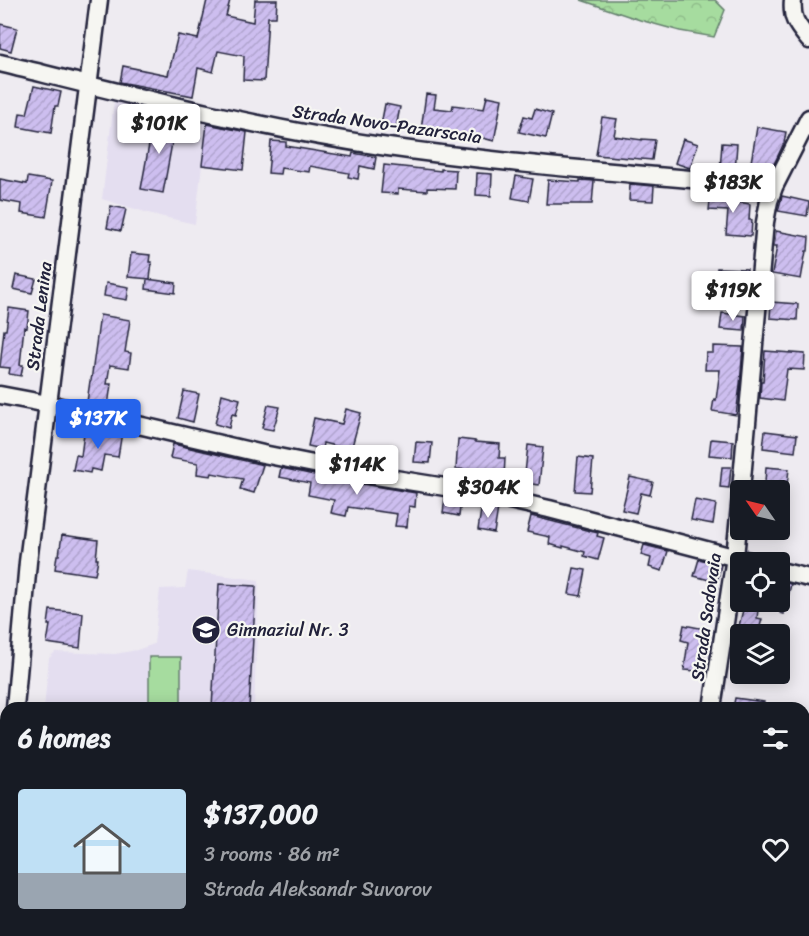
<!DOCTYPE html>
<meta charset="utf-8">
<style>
body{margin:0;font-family:Sriracha,sans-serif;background:#242831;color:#f1f3f6;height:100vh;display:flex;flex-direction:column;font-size:22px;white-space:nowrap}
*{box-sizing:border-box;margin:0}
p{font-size:20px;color:#9ea1a6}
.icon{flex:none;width:33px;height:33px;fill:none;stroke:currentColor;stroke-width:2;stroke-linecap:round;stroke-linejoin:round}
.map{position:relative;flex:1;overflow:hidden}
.side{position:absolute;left:0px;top:702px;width:810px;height:234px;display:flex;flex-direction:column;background:#171b24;border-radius:18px 18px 0 0;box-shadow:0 3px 15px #0003}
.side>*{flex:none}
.needle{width:39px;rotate:304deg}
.tools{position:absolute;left:730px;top:480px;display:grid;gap:12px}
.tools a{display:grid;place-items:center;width:60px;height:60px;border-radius:6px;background:#171b24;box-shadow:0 3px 15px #0003;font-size:30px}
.price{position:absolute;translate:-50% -51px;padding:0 14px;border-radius:6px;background:#fff;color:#222;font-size:20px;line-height:39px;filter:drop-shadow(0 2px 3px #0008)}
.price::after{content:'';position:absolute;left:50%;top:36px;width:18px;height:14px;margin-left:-9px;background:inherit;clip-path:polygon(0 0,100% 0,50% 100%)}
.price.current{background:#2563eb;color:#fff}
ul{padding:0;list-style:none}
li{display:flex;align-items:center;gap:18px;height:150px;padding:0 18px}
li span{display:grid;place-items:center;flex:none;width:168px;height:120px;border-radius:6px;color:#555}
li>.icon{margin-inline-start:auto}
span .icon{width:72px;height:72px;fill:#fffc;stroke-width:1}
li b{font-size:26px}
h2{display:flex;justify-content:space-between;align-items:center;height:72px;padding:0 18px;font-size:26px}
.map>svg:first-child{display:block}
</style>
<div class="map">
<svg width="809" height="936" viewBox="0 0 809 936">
<defs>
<pattern id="forest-crowns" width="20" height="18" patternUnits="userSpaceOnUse" patternTransform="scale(1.5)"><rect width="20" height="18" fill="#a6dc9f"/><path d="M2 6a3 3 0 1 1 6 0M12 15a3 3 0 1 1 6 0" fill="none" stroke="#8fbc8a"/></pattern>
<pattern id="building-hatch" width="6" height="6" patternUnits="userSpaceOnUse" patternTransform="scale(1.5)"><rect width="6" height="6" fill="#cdbeef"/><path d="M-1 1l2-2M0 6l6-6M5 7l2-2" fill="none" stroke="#b0a3ce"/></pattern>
</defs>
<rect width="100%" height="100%" fill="#eeebf1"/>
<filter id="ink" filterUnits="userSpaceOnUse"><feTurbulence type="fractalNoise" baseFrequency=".0167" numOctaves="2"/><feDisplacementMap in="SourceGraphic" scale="12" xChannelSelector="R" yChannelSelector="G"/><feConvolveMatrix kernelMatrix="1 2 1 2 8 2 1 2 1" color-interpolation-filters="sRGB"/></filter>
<g filter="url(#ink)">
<path fill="#e4def0" d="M 114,101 L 207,123 L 195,224 L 155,215 L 102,199 Z
M 188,571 L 259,580 L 254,708 L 44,708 L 49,658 L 55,652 L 115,654 L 137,650 L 154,644 L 160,589 L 185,588 Z"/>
<path fill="url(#forest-crowns)" stroke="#647f6d" stroke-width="1.5" d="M 581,0 L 715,0 L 725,10 L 714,37 L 680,31 L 640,20 Z"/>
<path fill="#a6dc9f" stroke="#647f6d" stroke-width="1.5" d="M 149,657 L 181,657 L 181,708 L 149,708 Z"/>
<path fill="url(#building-hatch)" stroke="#22223b" stroke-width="1.5" d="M 207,0 L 230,0 L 226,16 L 253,22 L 255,0 L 277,0 L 276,17 L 268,17 L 264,81 L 243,80 L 244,56 L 218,51 L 213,72 L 198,68 L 193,96 L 120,82 L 123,66 L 168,75 L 178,35 L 198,39 Z
M 0,24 L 17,28 L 11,51 L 0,48 Z
M 34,86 L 61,92 L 58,106 L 55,106 L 51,133 L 18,127 L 20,113 L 27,114 Z
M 426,94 L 436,95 L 434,108 L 452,110 L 453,105 L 484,109 L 487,96 L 502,99 L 494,141 L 479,137 L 421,130 Z
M 385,104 L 400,107 L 396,128 L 381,125 Z
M 535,109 L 552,114 L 546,138 L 519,132 L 524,116 L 532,118 Z
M 154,117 L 176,121 L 163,193 L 141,189 Z
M 602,117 L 617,119 L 614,136 L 642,140 L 642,139 L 655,140 L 652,160 L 596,155 Z
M 207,124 L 247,132 L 243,170 L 202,165 Z
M 757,127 L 786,132 L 784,143 L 774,164 L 766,163 L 765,171 L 750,168 Z
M 683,139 L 698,144 L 690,168 L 675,163 Z
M 271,141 L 286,142 L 286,146 L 352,157 L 353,153 L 376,157 L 374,169 L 360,166 L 358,179 L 348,177 L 349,173 L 310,166 L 309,172 L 281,168 L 280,174 L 268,173 Z
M 722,143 L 737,144 L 735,171 L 720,170 Z
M 384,165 L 441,171 L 441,169 L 456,170 L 455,189 L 427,188 L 427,191 L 398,189 L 398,194 L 381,193 Z
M 477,173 L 492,174 L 491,196 L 476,195 Z
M 516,176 L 533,179 L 529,201 L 512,198 Z
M 28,177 L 52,181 L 46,217 L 21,213 L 22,204 L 0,200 L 0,179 L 27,184 Z
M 548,180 L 580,182 L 580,180 L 594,181 L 592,204 L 546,204 Z
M 630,184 L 654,186 L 653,201 L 629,200 Z
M 711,192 L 732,194 L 733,201 L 750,204 L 749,220 L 752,220 L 751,236 L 726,234 L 728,211 L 709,210 Z
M 782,196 L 809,202 L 807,216 L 778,211 Z
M 111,206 L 126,209 L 121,231 L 107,228 Z
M 776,231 L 809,237 L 808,251 L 806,251 L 801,279 L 772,274 L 777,246 L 774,246 Z
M 131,253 L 150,255 L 149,262 L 152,262 L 150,279 L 128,277 Z
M 717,268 L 747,269 L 746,286 L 727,285 L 727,287 L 716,287 Z
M 16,275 L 36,279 L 32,293 L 13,289 Z
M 147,279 L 176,283 L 175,293 L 146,289 Z
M 106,283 L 129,287 L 127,300 L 104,296 Z
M 771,302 L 798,304 L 797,320 L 770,318 Z
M 9,308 L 29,311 L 27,328 L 24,327 L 20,365 L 23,365 L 21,376 L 9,374 L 10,368 L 0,367 L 4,330 L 6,330 Z
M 722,313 L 745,316 L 744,331 L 720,329 Z
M 100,315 L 130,320 L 125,352 L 131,353 L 129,368 L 110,365 L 107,384 L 111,384 L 108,406 L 87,402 L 90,381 L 91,381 Z
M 713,346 L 743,347 L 740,385 L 736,415 L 712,411 L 714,399 L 716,400 L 720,370 L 705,370 L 706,353 L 713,353 Z
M 765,351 L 805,354 L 804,370 L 787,369 L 783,401 L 760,398 L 761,382 L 763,382 Z
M 184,391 L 199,394 L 193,422 L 178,418 Z
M 222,394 L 240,399 L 236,415 L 232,414 L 229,428 L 215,424 Z
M 268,405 L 280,407 L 273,430 L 262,428 Z
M 346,409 L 361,413 L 351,450 L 323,443 L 322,449 L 308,446 L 314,418 L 342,424 Z
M 103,428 L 122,432 L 118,457 L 104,455 L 101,471 L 91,469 L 90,473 L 73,470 L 76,455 L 81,456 L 84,433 L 102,435 Z
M 765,431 L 797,435 L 795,452 L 763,448 Z
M 458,439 L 475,441 L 475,442 L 500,444 L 499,458 L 505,458 L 504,478 L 489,477 L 490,471 L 456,469 Z
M 711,439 L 733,441 L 732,457 L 709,455 Z
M 416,442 L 432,443 L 430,463 L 414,462 Z
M 173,444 L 263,465 L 254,493 L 240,489 L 243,479 L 212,473 L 211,476 L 197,474 L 198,463 L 170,458 Z
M 528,445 L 543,447 L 539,485 L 524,483 Z
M 578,457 L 593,459 L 590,492 L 575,491 Z
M 722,467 L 731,467 L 729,488 L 720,487 Z
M 766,467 L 789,469 L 787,485 L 765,483 Z
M 281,468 L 338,480 L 416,493 L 415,507 L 409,506 L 407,527 L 395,526 L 397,514 L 348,507 L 346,516 L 331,513 L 334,500 L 308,495 L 310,483 L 279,477 Z
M 630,477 L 653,482 L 650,495 L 641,493 L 636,513 L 622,510 Z
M 445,498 L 461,500 L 459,516 L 443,513 Z
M 695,500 L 716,504 L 713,524 L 691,520 Z
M 482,504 L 498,508 L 494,533 L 478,530 Z
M 531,516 L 598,533 L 597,536 L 604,538 L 598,560 L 584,556 L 585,552 L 563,546 L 563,548 L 549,544 L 550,537 L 527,532 Z
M 62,535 L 98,540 L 96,559 L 98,559 L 95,575 L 55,569 L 57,555 L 59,555 Z
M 644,545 L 668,551 L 662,571 L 649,567 L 651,558 L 641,555 Z
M 699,559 L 721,565 L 717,582 L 694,576 Z
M 574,568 L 586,570 L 581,596 L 569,594 Z
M 780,582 L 791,584 L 784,614 L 780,613 Z
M 219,584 L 256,586 L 249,708 L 212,708 Z
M 745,602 L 759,602 L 757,618 L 762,619 L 759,630 L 739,626 Z
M 50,610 L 83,613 L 80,648 L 47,643 L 50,625 L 48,625 Z
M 684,625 L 705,629 L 701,650 L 705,651 L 703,667 L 698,666 L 697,671 L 684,670 L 688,642 L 681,640 Z
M 735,698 L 764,702 L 764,708 L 733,708 Z"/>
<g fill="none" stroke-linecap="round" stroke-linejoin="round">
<g stroke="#22223b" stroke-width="21">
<path id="minor" d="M 793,0 C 791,19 797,25 809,40
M 0,63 C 126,94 252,127 381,146 C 512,165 643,174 774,187
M 0,395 L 48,404 L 263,454 L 364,474 L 470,491 L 549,509 L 752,562
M 741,490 L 765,222 L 769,201 L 774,187 L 809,118
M 780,571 L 809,578
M 15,708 L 28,562 L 99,0
M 712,708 L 735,557 L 741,495
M 0,736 L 6,737
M 804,840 L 809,841
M 723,930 L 723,936
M 0,936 L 6,839
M 637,936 L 639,930"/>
</g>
<use href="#minor" stroke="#f6f6f2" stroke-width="16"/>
</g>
</g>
<defs>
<g id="school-disc" transform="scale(1.5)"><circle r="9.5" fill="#22223b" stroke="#f6f6f2"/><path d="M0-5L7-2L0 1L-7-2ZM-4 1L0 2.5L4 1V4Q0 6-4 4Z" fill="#fff"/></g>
</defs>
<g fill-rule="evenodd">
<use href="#school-disc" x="206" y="630"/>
</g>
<g text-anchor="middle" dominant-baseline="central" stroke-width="4.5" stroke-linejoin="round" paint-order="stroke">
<g font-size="18" fill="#22223b" stroke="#f6f6f2">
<text transform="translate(387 124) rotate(8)">Strada Novo-Pazarscaia</text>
<text transform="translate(39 316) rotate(-83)">Strada Lenina</text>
<text transform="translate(706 617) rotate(-82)">Strada Sadovaia</text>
</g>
<g font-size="18" fill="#22223b" stroke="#f6f6f2" text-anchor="start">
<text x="227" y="630">Gimnaziul Nr. 3</text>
</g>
</g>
</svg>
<div class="tools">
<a><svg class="needle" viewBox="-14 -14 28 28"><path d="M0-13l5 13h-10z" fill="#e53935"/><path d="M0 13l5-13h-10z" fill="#9ea1a6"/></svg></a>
<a><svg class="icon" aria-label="locate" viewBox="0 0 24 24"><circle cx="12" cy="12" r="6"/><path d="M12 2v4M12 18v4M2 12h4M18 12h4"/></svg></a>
<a><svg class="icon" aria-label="layers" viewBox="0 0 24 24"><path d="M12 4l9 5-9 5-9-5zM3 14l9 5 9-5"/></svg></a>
</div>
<b class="price" style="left:159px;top:155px">$101K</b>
<b class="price" style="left:733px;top:214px">$183K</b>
<b class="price" style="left:733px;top:322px">$119K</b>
<b class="price current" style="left:98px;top:450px">$137K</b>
<b class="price" style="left:357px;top:496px">$114K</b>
<b class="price" style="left:488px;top:519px">$304K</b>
<section class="side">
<h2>6 homes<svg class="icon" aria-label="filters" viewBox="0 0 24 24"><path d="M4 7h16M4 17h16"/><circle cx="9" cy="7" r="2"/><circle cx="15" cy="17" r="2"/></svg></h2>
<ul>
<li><span style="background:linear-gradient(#bfe0f5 70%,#9aa5b1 0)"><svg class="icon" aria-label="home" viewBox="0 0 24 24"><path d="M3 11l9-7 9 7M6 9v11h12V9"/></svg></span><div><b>$137,000</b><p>3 rooms · 86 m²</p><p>Strada Aleksandr Suvorov</p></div><svg class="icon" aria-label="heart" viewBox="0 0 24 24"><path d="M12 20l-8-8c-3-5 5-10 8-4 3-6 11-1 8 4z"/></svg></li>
</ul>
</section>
</div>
